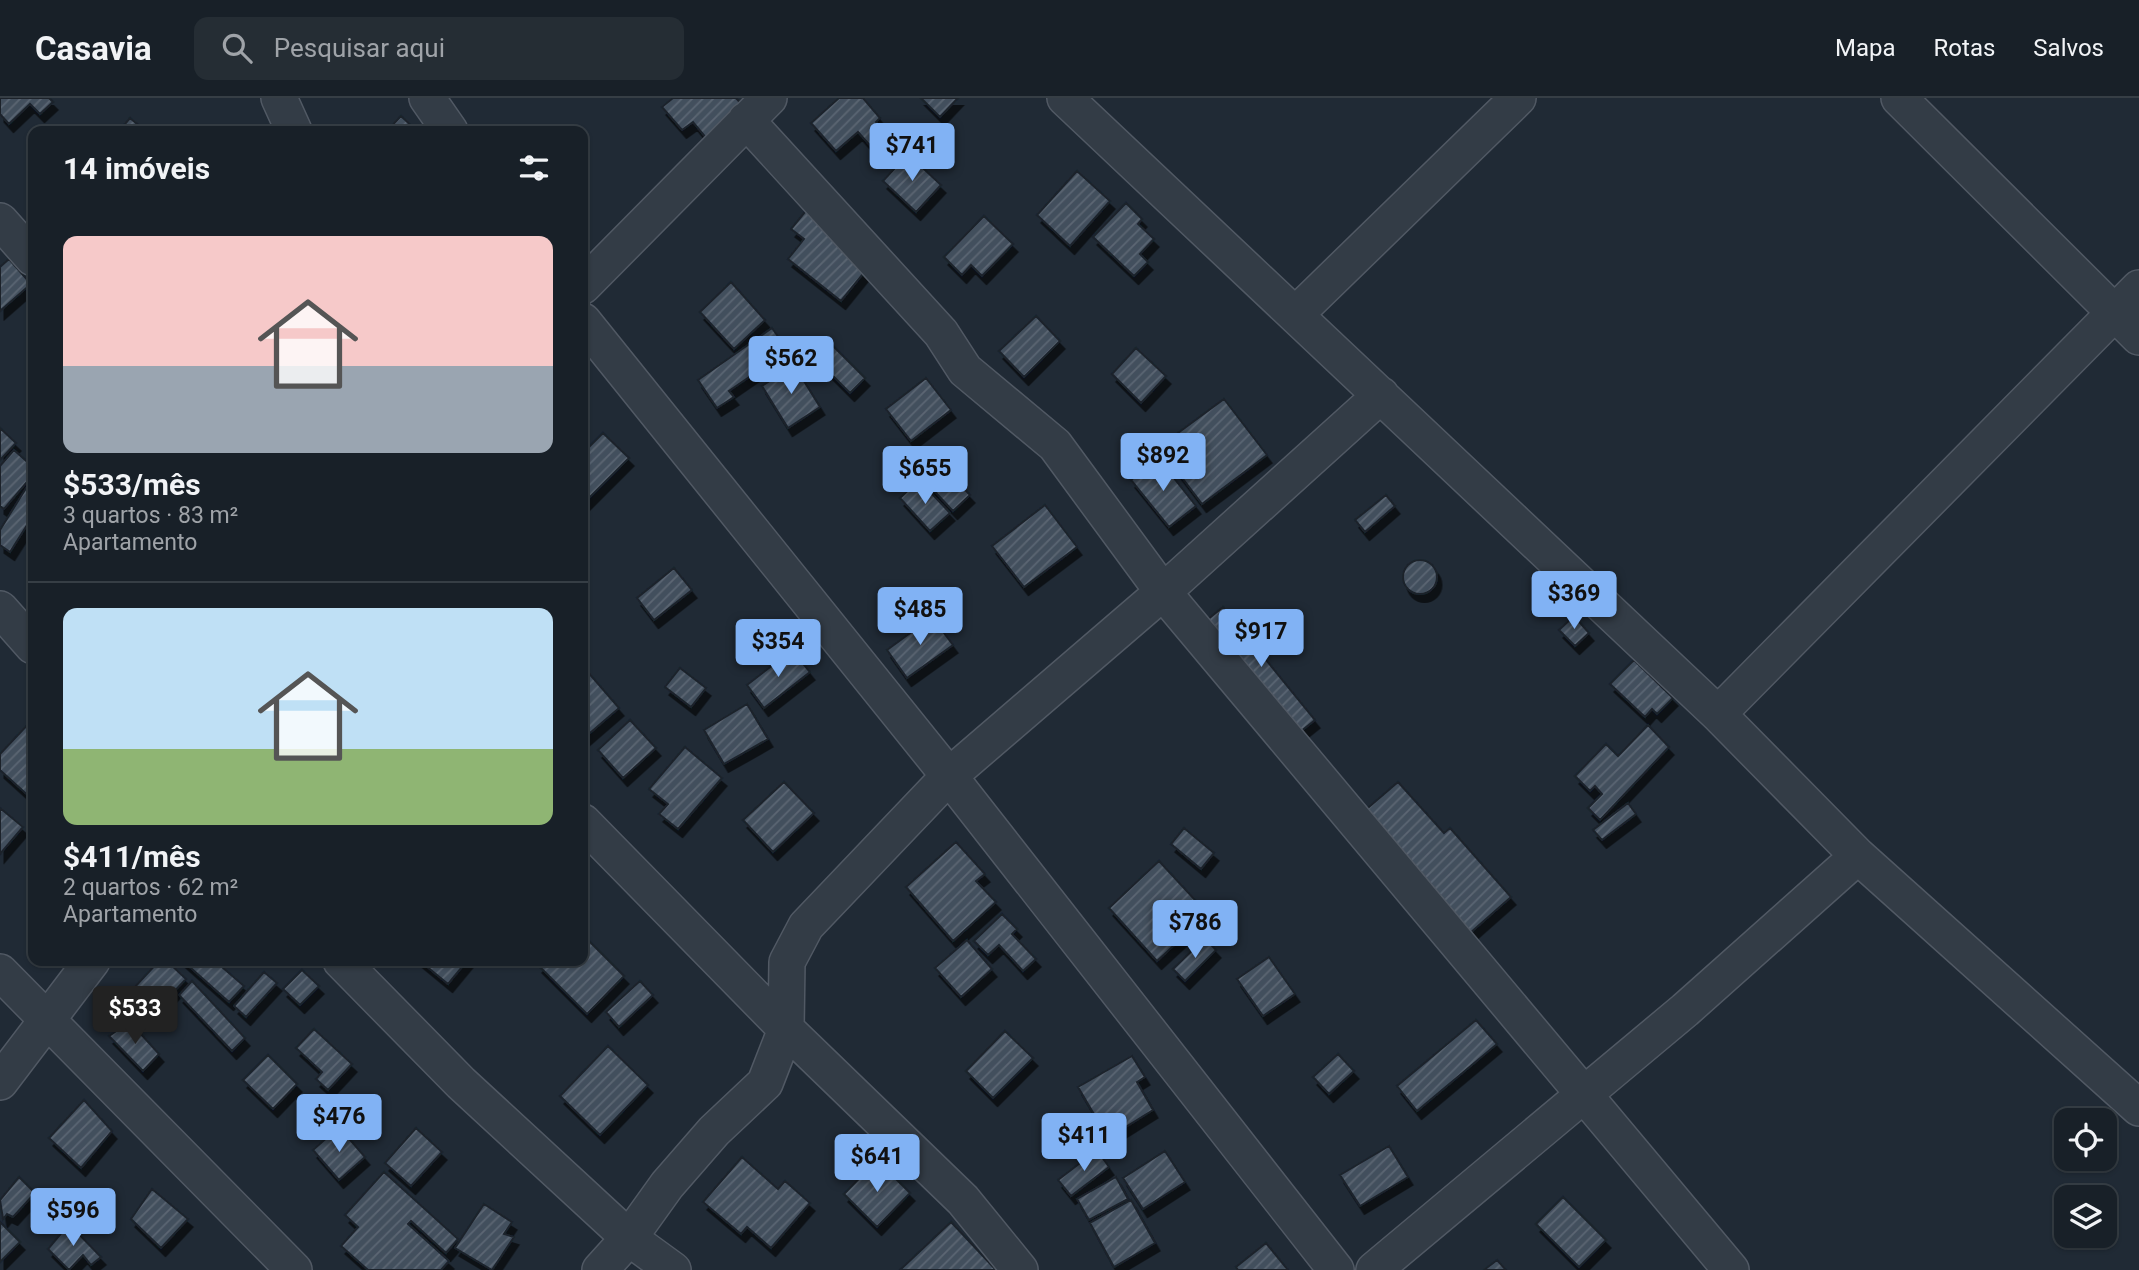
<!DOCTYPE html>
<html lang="pt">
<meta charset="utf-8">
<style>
body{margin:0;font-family:Roboto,sans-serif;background:#252d34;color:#f1f3f6;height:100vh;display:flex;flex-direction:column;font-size:26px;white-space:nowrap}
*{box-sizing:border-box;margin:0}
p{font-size:23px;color:#9fa3a8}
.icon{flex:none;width:38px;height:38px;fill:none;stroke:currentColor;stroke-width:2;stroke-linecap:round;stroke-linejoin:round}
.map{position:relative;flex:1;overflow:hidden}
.details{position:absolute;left:28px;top:28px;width:560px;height:840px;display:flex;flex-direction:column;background:#182028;border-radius:14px;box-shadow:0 2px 5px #0004,0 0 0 2px #363e45}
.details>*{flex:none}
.tools{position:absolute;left:2054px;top:1010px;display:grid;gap:14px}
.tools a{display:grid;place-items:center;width:63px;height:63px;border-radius:14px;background:#182028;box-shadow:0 2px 5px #0004,0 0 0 2px #363e45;font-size:35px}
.price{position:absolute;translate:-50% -60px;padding:0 16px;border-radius:7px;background:#81b2f4;color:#111;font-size:23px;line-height:46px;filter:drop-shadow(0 2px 4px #0008)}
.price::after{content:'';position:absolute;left:50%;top:42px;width:21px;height:16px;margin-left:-10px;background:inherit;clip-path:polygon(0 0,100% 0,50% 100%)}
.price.current{background:#222;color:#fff}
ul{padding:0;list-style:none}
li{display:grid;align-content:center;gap:14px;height:371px;padding:0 35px}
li+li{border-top:2px solid #363e45}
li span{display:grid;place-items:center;height:217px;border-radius:14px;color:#555}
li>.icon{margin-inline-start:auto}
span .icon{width:126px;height:126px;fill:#fffc;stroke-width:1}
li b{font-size:30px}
h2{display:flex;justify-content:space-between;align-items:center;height:84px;padding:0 35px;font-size:30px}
header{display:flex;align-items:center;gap:42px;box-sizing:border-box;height:98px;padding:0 35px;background:#182028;border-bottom:2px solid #363e45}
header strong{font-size:33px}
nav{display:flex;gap:38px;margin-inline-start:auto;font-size:24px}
.search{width:490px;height:63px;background:#252d34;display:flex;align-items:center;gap:18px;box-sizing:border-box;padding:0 24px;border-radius:14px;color:#9fa3a8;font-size:26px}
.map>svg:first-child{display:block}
</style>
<header>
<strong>Casavia</strong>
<div class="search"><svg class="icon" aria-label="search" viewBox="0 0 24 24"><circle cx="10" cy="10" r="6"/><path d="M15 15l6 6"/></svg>Pesquisar aqui</div>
<nav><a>Mapa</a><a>Rotas</a><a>Salvos</a></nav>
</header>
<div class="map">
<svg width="2139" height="1172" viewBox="0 0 2139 1172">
<defs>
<pattern id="building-hatch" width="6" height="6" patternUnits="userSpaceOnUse" patternTransform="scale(1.75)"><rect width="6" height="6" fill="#434f5d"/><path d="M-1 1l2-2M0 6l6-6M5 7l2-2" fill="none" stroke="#5b6673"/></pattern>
<filter id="shadow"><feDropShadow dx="4.5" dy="8" stdDeviation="0" flood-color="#0009"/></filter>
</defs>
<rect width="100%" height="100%" fill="#202a35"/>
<path fill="url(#building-hatch)" stroke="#1b232c" stroke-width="2" filter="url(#shadow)" d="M 0,0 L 49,0 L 53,4 L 40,16 L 30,6 L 9,26 L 0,16 Z
M 673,0 L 736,0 L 745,10 L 707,41 L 693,24 L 682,32 L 662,9 Z
M 839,0 L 863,0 L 880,20 L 876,24 L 899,48 L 883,62 L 858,34 L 836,53 L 811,25 Z
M 921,0 L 958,0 L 940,19 Z
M 401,18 L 417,33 L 387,33 Z
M 130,20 L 143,31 L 141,33 L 119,33 Z
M 908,56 L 941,87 L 916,114 L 883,83 Z
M 1077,73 L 1110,103 L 1070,148 L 1037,117 Z
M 1126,105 L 1142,121 L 1138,126 L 1154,141 L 1140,156 L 1148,164 L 1134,178 L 1093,139 Z
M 809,109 L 875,161 L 841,203 L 788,161 L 804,141 L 791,131 Z
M 984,118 L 1013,146 L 982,178 L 971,167 L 962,177 L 944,159 Z
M 9,161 L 31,186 L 0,213 L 0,169 Z
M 731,184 L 765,222 L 734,251 L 700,214 Z
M 1036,218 L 1060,243 L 1024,279 L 999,253 Z
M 772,230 L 791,257 L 777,266 L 774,262 L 729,293 L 734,299 L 717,310 L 698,282 Z
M 832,247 L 865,280 L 850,295 L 817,262 Z
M 1136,250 L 1166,278 L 1141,305 L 1112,276 Z
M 794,267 L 820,309 L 788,330 L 762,288 Z
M 926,280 L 951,312 L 911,343 L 886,311 Z
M 1224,301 L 1267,357 L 1202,406 L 1159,349 Z
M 0,330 L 16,345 L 0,362 Z
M 603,335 L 629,360 L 583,406 L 583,355 Z
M 14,352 L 33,369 L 33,377 L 4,411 L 0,408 L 0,368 Z
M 1158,360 L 1196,408 L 1169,429 L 1131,382 Z
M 940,365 L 970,397 L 953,413 L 923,381 Z
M 33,379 L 33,426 L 29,424 L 10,454 L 0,447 L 0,432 Z
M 919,382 L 950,415 L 930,433 L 900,400 Z
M 1386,397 L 1395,408 L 1365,434 L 1355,422 Z
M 1045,407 L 1077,449 L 1024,489 L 992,448 Z
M1403 479a17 17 0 1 1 34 0a17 17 0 1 1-34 0Z
M 674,470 L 692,492 L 654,522 L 637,500 Z
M 1223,509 L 1315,622 L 1300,634 L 1207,522 Z
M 1574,518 L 1589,535 L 1575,548 L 1559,532 Z
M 932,519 L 953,547 L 907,580 L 887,552 Z
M 792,552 L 810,574 L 764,610 L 747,587 Z
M 1634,562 L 1673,600 L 1657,616 L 1652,611 L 1645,619 L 1610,586 Z
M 680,570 L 706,590 L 691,609 L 665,589 Z
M 587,573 L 619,610 L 583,641 L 583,577 Z
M 747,606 L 768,641 L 724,666 L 704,632 Z
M 33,621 L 33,702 L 0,672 L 0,656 Z
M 630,622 L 656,650 L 623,680 L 598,652 Z
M 1648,627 L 1669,649 L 1600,722 L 1588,710 L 1602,696 L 1595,688 L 1590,693 L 1575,678 L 1606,646 L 1618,658 Z
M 685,649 L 722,680 L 678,731 L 659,716 L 668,706 L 649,691 Z
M 784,684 L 814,715 L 773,754 L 743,722 Z
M 1398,684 L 1444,735 L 1450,730 L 1511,799 L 1469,836 L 1362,715 Z
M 1628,705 L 1636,716 L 1602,742 L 1593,732 Z
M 0,710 L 23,729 L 0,756 Z
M 1184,730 L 1214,755 L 1201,771 L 1171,746 Z
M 956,744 L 985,776 L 976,783 L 996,804 L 953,843 L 906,789 Z
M 1159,763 L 1208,816 L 1157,863 L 1109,810 Z
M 1002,816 L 1017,831 L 1012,836 L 1036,861 L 1023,873 L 999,847 L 988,857 L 974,843 Z
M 583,837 L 624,878 L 587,916 L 538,867 L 542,863 L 583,863 Z
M 1205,840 L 1216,852 L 1185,883 L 1173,871 Z
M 967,842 L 992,871 L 961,899 L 935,870 Z
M 1269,859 L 1295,896 L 1263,918 L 1237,881 Z
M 159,863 L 167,863 L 186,881 L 170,898 L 166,895 L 152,911 L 132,892 Z
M 183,863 L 215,863 L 244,888 L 229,904 Z
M 420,863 L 467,863 L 448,886 Z
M 302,872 L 319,888 L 300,907 L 283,891 Z
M 264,874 L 277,885 L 246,919 L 234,908 Z
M 192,883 L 245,940 L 232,953 L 179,897 Z
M 640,883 L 653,897 L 619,929 L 606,914 Z
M 1476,922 L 1497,946 L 1417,1013 L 1397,988 Z
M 130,924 L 159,956 L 143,973 L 109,938 Z
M 314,931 L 352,966 L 328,992 L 316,981 L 322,974 L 296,950 Z
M 1005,933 L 1033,960 L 993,1000 L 966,973 Z
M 608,948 L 648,987 L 600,1037 L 560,998 Z
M 1338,956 L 1354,973 L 1329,996 L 1313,979 Z
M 268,957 L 297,986 L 273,1011 L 243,982 Z
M 1132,958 L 1145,979 L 1137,984 L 1153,1012 L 1108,1040 L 1078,989 Z
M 84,1002 L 112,1033 L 81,1070 L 49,1040 Z
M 339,1029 L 365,1059 L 339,1082 L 313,1052 Z
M 416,1030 L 442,1054 L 411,1088 L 385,1065 Z
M 1389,1048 L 1408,1079 L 1360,1108 L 1340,1077 Z
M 1097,1052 L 1109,1069 L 1071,1098 L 1058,1082 Z
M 1165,1053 L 1185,1084 L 1143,1111 L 1123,1080 Z
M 742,1059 L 778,1091 L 785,1083 L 810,1105 L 771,1150 L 747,1129 L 741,1136 L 703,1104 Z
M 877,1062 L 910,1095 L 877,1129 L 844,1096 Z
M 384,1074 L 458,1141 L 446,1155 L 411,1123 L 408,1126 L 449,1163 L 441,1172 L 368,1172 L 341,1148 L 358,1129 L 345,1117 Z
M 19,1079 L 35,1095 L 13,1119 L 7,1116 L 3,1121 L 0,1102 Z
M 1116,1079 L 1128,1101 L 1089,1122 L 1077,1101 Z
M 152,1091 L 188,1121 L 161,1150 L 131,1121 Z
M 1563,1099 L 1606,1142 L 1579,1169 L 1536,1126 Z
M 1131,1102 L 1155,1145 L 1114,1169 L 1090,1125 Z
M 484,1106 L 512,1124 L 504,1136 L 514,1139 L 492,1172 L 455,1150 Z
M 0,1124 L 20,1144 L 0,1164 Z
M 951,1124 L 996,1172 L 900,1172 Z
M 69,1126 L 101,1159 L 91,1167 L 83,1157 L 69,1172 L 48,1151 Z
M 1266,1145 L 1288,1172 L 1238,1172 L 1236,1169 Z
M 1497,1162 L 1506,1172 L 1484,1172 Z"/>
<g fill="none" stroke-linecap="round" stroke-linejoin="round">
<g stroke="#515964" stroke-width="38">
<path id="street" d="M 279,0 L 294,33
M 427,0 L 450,33
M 1065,0 L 1718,616 L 1858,758 L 2139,1010
M 1899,0 L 2139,239
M 746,22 L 941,235 L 965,272 L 1055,347 L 1163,494 L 1731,1172
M 0,123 L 33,160
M 583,188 L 769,0
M 1296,216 L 1518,0
M 583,223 L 949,678 L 1336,1172
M 0,511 L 33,548
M 1718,616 L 2139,190
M 583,724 L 786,931 L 963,1102 L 1020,1172
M 341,863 L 461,985 L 629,1140 L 673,1172
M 0,874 L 294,1172
M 0,984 L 92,863
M 600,1172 L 629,1140 L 667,1087 L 714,1033 L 765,985 L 786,931 L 787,864 L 806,828 L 949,678 L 1163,494 L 1381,297
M 1374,1172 L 1685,912 L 1858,758"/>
</g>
<use href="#street" stroke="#333c46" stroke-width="35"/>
</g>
</svg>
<div class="tools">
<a><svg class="icon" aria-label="locate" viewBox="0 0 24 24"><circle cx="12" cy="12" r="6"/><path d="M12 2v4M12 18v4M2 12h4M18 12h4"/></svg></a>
<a><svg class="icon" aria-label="layers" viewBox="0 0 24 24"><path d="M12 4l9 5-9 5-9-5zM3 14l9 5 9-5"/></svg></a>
</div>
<b class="price" style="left:912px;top:85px">$741</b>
<b class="price" style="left:791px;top:298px">$562</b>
<b class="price" style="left:1163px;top:395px">$892</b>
<b class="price" style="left:925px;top:408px">$655</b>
<b class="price" style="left:1574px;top:533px">$369</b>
<b class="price" style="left:920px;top:549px">$485</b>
<b class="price" style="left:1261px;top:571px">$917</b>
<b class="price" style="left:778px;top:581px">$354</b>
<b class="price" style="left:1195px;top:862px">$786</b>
<b class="price current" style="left:135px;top:948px">$533</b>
<b class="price" style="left:339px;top:1056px">$476</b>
<b class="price" style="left:1084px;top:1075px">$411</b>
<b class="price" style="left:877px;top:1096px">$641</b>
<b class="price" style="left:73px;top:1150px">$596</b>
<section class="details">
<h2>14 imóveis<svg class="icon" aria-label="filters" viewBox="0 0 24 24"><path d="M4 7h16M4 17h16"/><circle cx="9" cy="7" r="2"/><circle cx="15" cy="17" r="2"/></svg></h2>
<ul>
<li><span style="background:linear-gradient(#f6c9c9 60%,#9aa5b1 0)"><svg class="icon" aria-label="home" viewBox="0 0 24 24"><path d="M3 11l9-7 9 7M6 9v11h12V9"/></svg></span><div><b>$533/mês</b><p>3 quartos · 83 m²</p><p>Apartamento</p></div></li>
<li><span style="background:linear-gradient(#bfe0f5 65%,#8fb573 0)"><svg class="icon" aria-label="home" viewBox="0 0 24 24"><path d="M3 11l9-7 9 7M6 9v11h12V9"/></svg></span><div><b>$411/mês</b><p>2 quartos · 62 m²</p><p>Apartamento</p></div></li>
</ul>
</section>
</div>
